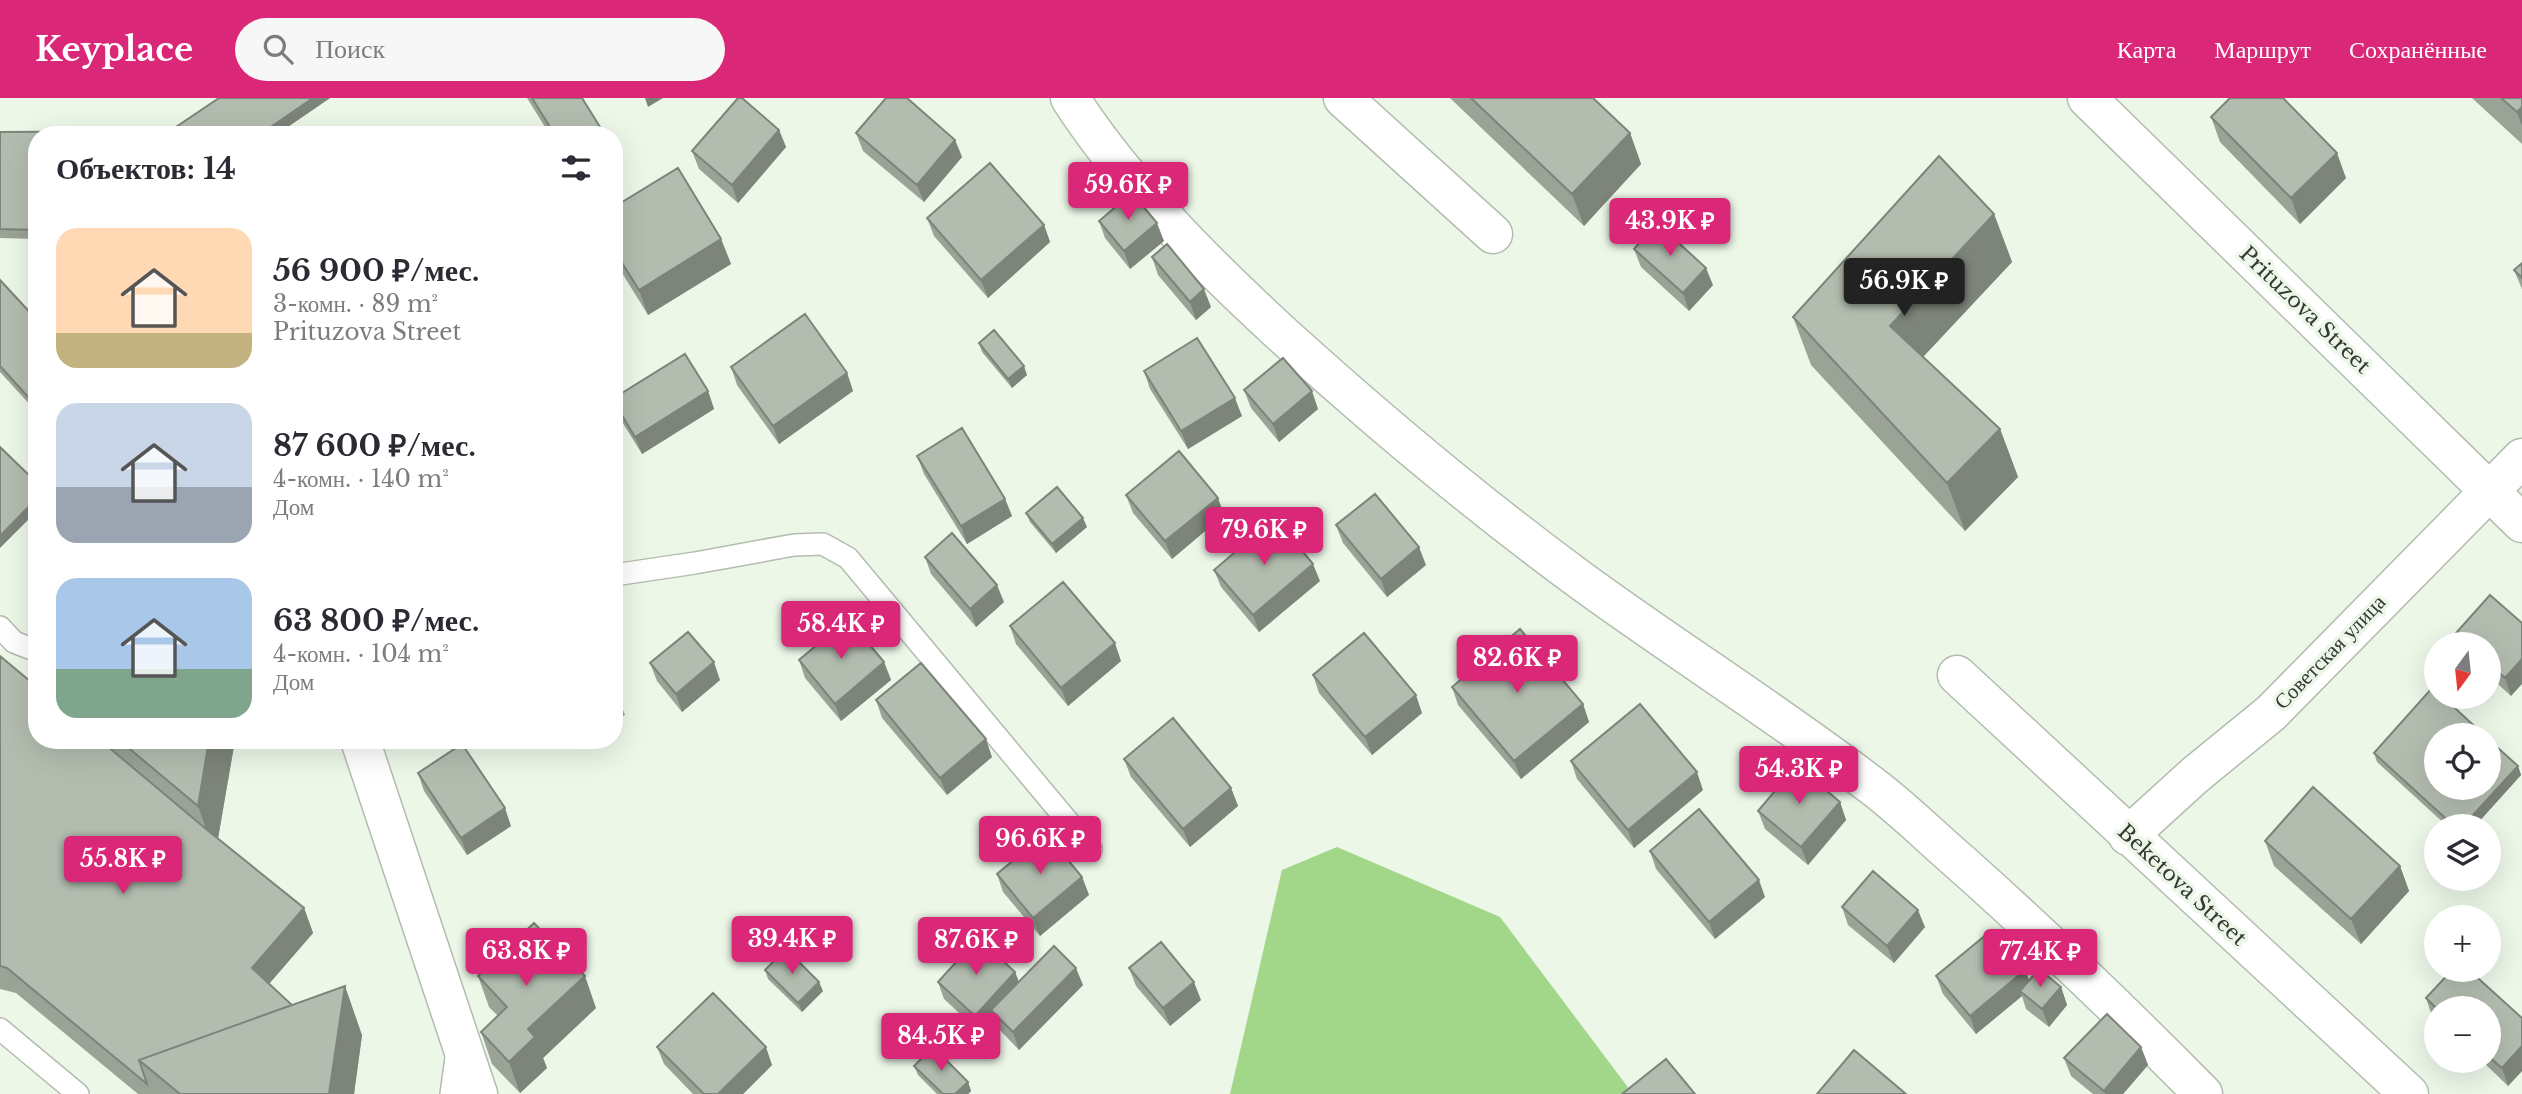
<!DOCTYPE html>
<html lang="ru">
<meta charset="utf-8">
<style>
body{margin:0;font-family:"Libre Baskerville",serif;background:#f7f7f7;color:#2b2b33;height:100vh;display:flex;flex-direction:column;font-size:26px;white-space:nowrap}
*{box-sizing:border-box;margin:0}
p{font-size:23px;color:#7c7c81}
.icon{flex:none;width:38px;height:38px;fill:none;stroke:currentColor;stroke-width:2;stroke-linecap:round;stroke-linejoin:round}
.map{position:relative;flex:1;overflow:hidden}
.side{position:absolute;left:28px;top:28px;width:595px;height:623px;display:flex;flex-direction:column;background:#fff;border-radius:28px;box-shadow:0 7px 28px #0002}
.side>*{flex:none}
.needle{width:46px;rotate:195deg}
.fabs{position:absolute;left:2424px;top:534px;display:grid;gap:14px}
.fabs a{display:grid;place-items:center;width:77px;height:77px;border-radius:50%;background:#fff;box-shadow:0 7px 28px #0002;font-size:35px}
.price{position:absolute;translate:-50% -60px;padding:0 16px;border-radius:7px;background:#db2777;color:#fff;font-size:23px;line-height:46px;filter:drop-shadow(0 2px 4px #0008)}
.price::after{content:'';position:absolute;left:50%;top:42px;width:21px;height:16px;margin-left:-10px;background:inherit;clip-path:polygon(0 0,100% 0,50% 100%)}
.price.active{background:#222;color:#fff}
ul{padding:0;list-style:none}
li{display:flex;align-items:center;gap:21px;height:175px;padding:0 28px}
li span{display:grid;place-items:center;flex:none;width:196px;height:140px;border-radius:21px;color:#555}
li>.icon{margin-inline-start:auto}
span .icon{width:84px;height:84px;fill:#fffc;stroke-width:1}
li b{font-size:30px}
h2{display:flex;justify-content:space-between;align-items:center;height:84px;padding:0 28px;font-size:30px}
header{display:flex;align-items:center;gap:42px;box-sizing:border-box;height:98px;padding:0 35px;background:#db2777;color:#fff}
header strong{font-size:33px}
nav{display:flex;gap:38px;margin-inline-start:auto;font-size:24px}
.search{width:490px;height:63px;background:#f7f7f7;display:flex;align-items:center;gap:18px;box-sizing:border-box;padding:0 24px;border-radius:38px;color:#7c7c81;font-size:26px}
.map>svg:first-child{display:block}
</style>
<header>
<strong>Keyplace</strong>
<div class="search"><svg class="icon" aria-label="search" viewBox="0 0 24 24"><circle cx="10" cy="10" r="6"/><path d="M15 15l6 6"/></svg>Поиск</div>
<nav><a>Карта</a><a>Маршрут</a><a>Сохранённые</a></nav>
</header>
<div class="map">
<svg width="2522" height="996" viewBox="0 0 2522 996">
<rect width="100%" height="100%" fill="#ecf7e8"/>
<path fill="#a2d689" d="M 1337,749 L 1500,819 L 1633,996 L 1230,996 L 1282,772 Z"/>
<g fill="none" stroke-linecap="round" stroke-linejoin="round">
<g stroke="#b3bdaf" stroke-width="24">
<path id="lane" d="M 614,477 L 695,465 L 794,447 L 823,446 L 848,460 L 1091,751
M 0,529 L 14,544 L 37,553
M 0,931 L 78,996
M 451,996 L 457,953"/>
</g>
<g stroke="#b3bdaf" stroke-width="41">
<path id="street" d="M 1070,0 C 1125,86 1208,168 1283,237 C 1379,324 1478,407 1583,484 C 1679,554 1780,617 1875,690 C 1905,713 1932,740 1961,765 C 2044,839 2125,917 2203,996
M 1343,0 L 1493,136
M 2087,0 L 2522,425
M 1957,577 L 2409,996
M 360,642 L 478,996
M 2128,738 L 2195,677 L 2271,615 L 2522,360"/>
</g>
<use href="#lane" stroke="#fff" stroke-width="21"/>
<use href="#street" stroke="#fff" stroke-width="38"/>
</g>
<path fill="#9aa396" d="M 219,0 L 330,0 L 276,37 L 37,37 L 37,141 L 0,140 L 0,34 L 170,33 Z
M 527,0 L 582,0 L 605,37 L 550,37 Z
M 1450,0 L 1593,0 L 1630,35 L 1641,66 L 1584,128 Z
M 2472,0 L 2522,0 L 2522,46 Z
M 2211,19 L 2346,80 L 2300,126 L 2220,44 Z
M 779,32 L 786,49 L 738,105 L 699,71 L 692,53 Z
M 856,35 L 955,42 L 962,59 L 924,104 L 863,53 Z
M 614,109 L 721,141 L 731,166 L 648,217 L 614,162 Z
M 1994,116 L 2012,164 L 1923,259 L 2000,331 L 2018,379 L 1965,433 L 1811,267 L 1793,219 Z
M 927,120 L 1044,127 L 1050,144 L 988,200 L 934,138 Z
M 1099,123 L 1164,143 L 1130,171 L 1105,140 Z
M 1634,151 L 1713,187 L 1689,213 L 1641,169 Z
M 1152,159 L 1211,209 L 1196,222 L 1158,177 Z
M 2522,165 L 2522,191 L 2514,172 Z
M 0,182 L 37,222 L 37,307 L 33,310 L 0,274 Z
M 979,245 L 1027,277 L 1012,290 L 982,254 Z
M 731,269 L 847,275 L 853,293 L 779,346 L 737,287 Z
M 1144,273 L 1242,318 L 1188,351 L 1150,291 Z
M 1244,292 L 1318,311 L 1279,344 L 1251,310 Z
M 708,293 L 714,311 L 642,356 L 619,319 L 614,306 L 614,300 Z
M 917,358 L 1005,401 L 1012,418 L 967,446 L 924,376 Z
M 1126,397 L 1218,400 L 1224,417 L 1172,461 L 1133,415 Z
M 1026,415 L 1087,429 L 1056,455 L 1030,424 Z
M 1336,427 L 1426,467 L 1387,499 L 1343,445 Z
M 925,459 L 1004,504 L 976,529 L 931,476 Z
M 1214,472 L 1320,483 L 1259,534 L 1221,489 Z
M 2522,525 L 2511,598 L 2488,577 L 2488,546 L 2460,546 L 2456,535 Z
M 1010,528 L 1121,563 L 1068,608 L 1016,546 Z
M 0,558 L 37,642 L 235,642 L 218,741 L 304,810 L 313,835 L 269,886 L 292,907 L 362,937 L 354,996 L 138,996 L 16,895 L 0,891 Z
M 799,562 L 884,564 L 891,582 L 841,623 L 805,580 Z
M 650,565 L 720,582 L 682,614 L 657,583 Z
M 1313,577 L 1422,615 L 1372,657 L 1319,595 Z
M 1452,589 L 1583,606 L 1589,624 L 1521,681 L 1458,607 Z
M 614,593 L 618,599 L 625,617 L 614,623 Z
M 876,602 L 992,659 L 947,697 L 882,620 Z
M 2374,655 L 2518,668 L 2521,677 L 2475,728 L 2447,728 L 2377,664 Z
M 1124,661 L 1231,690 L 1238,708 L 1190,749 L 1131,679 Z
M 1571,663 L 1703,692 L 1634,750 L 1577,681 Z
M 418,675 L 511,728 L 467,757 L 424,693 Z
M 1840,704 L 1846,722 L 1808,767 L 1765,731 L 1758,713 Z
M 2265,743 L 2400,768 L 2409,793 L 2361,846 L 2274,768 Z
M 1650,753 L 1765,799 L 1715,841 L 1656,771 Z
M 997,776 L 1082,779 L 1089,797 L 1040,838 L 1003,794 Z
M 1842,809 L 1925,829 L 1894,865 L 1848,827 Z
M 1129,870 L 1201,902 L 1170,928 L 1136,888 Z
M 765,872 L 823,893 L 802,914 L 768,881 Z
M 2025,872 L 2029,882 L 2061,889 L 2067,907 L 2049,929 L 2026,911 L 2022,898 L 1976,936 L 1943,896 L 1936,878 Z
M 2452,872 L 2469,872 L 2522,920 L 2522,973 L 2508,988 L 2481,962 L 2488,962 L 2488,910 L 2436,910 L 2436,922 L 2432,918 L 2426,900 Z
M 1015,874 L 1019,884 L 1083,887 L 1019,952 L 998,930 L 995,922 L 982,936 L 944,901 L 938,884 Z
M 478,878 L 596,910 L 543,960 L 547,970 L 520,995 L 492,966 L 481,934 L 498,918 L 489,909 Z
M 657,949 L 772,967 L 743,996 L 693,996 L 664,966 Z
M 2141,949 L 2148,967 L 2123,996 L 2093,996 L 2071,978 L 2064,960 Z
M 914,968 L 968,984 L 971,993 L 968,996 L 937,996 L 918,977 Z"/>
<path fill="#7d847a" d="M 313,0 L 330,0 L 276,37 L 259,37 Z
M 645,0 L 663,0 L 648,9 Z
M 2522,9 L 2522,28 L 2517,14 Z
M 779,32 L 786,49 L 738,105 L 732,87 Z
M 1630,35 L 1641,66 L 1584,128 L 1572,96 Z
M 955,42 L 962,59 L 924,104 L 917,87 Z
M 2337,55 L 2346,80 L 2300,126 L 2291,100 Z
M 1994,116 L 2012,164 L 1907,276 L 1890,228 Z
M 1157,125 L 1164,143 L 1130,171 L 1124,153 Z
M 1044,127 L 1050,144 L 988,200 L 981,182 Z
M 721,141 L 731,166 L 648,217 L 639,192 Z
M 1706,170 L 1713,187 L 1689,213 L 1683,195 Z
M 1204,191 L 1211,209 L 1196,222 L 1190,204 Z
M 1024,268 L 1027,277 L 1012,290 L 1008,281 Z
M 847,275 L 853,293 L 779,346 L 773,328 Z
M 708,293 L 714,311 L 642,356 L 635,339 Z
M 1312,293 L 1318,311 L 1279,344 L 1273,326 Z
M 37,295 L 37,307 L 33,310 L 30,301 Z
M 1235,300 L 1242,318 L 1188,351 L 1181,333 Z
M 2000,331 L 2018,379 L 1965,433 L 1947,385 Z
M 37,400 L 37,413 L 0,450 L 0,438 Z
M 1218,400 L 1224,417 L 1172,461 L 1165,443 Z
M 1005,401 L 1012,418 L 967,446 L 961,428 Z
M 1083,420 L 1087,429 L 1056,455 L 1052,446 Z
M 1419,449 L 1426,467 L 1387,499 L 1381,481 Z
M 1313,466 L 1320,483 L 1259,534 L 1253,517 Z
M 997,487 L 1004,504 L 976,529 L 970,511 Z
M 1115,545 L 1121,563 L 1068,608 L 1061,590 Z
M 2522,561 L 2522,586 L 2511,598 L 2505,580 Z
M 714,564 L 720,582 L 682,614 L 676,596 Z
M 884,564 L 891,582 L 841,623 L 835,606 Z
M 1416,597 L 1422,615 L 1372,657 L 1365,639 Z
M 1583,606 L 1589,624 L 1521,681 L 1514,663 Z
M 986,641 L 992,659 L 947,697 L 940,680 Z
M 209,642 L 235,642 L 215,757 L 198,708 Z
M 2518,668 L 2521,677 L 2475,728 L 2463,728 Z
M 1697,674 L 1703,692 L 1634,750 L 1628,732 Z
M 1231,690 L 1238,708 L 1190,749 L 1183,731 Z
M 1840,704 L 1846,722 L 1808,767 L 1801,749 Z
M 505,710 L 511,728 L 467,757 L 461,740 Z
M 2400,768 L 2409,793 L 2361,846 L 2351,821 Z
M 1082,779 L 1089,797 L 1040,838 L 1033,820 Z
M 1759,782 L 1765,799 L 1715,841 L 1709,824 Z
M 304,810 L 313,835 L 261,895 L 252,870 Z
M 1918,812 L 1925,829 L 1894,865 L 1887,848 Z
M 1076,870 L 1083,887 L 1019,952 L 1013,934 Z
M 2025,872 L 2032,890 L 2020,893 L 2022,898 L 1976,936 L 1970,918 Z
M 1015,874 L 1022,892 L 991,912 L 995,922 L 982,936 L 975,918 Z
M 585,878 L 596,910 L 543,960 L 547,970 L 520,995 L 509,964 L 528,931 Z
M 819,884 L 823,893 L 802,914 L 798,905 Z
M 1194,884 L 1201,902 L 1170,928 L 1163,910 Z
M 345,888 L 362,937 L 354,996 L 329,996 Z
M 2061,889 L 2067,907 L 2049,929 L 2042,911 Z
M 2522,948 L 2522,973 L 2508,988 L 2502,970 Z
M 766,949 L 772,967 L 743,996 L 718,996 Z
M 2141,949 L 2148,967 L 2123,996 L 2105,996 L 2104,993 Z
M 968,984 L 971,993 L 968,996 L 955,996 Z"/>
<path fill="#b3bdaf" stroke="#7d847a" stroke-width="2" d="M 219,0 L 313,0 L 259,37 L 37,37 L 37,132 L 0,131 L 0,34 L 170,33 Z
M 532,0 L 582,0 L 605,37 L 555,37 Z
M 738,0 L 742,0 L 779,32 L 732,87 L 692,53 Z
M 886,0 L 907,0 L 955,42 L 917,87 L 856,35 Z
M 1471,0 L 1593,0 L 1630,35 L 1572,96 Z
M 2230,0 L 2283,0 L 2337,55 L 2291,100 L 2211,19 Z
M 2501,0 L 2522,0 L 2522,9 L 2517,14 Z
M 1939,58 L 1994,116 L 1890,228 L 2000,331 L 1947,385 L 1793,219 Z
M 990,65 L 1044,127 L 981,182 L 927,120 Z
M 678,70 L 721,141 L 639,192 L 614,152 L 614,109 Z
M 1132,95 L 1157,125 L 1124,153 L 1099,123 Z
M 1657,125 L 1706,170 L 1683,195 L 1634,151 Z
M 1167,146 L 1204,191 L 1190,204 L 1152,159 Z
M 2522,165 L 2522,180 L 2514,172 Z
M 0,182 L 37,222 L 37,295 L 30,301 L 0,268 Z
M 805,216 L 847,275 L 773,328 L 731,269 Z
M 994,232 L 1024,268 L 1008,281 L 979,245 Z
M 1197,240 L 1235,300 L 1181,333 L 1144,273 Z
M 685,256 L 708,293 L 635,339 L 614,304 L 614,300 Z
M 1283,260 L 1312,293 L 1273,326 L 1244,292 Z
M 962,330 L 1005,401 L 961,428 L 917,358 Z
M 0,349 L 37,385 L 37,400 L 0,438 Z
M 1179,353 L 1218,400 L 1165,443 L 1126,397 Z
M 1057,389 L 1083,420 L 1052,446 L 1026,415 Z
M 1375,396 L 1419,449 L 1381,481 L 1336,427 Z
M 1275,420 L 1313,466 L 1253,517 L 1214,472 Z
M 952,435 L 997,487 L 970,511 L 925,459 Z
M 1063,484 L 1115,545 L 1061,590 L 1010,528 Z
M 2490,497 L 2522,525 L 2522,561 L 2505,580 L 2488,565 L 2488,546 L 2467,546 L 2456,535 Z
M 848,521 L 884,564 L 835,606 L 799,562 Z
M 1520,531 L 1583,606 L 1514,663 L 1452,589 Z
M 688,534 L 714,564 L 676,596 L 650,565 Z
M 1364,535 L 1416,597 L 1365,639 L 1313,577 Z
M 0,558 L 37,589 L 37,642 L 100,642 L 206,731 L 304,810 L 252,870 L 292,907 L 139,962 L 147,986 L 7,870 L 0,868 Z
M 921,565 L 986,641 L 940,680 L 876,602 Z
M 2432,590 L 2436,593 L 2436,598 L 2442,598 L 2484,637 L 2436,637 L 2436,690 L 2488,690 L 2488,641 L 2518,668 L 2463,728 L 2454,728 L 2374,655 Z
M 614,593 L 618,599 L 614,602 Z
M 1640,606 L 1697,674 L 1628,732 L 1571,663 Z
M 1173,620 L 1231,690 L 1183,731 L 1124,661 Z
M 119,642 L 209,642 L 198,708 Z
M 462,646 L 505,710 L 461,740 L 418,675 Z
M 1797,667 L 1840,704 L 1801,749 L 1758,713 Z
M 2313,689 L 2400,768 L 2351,821 L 2265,743 Z
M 1699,711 L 1759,782 L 1709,824 L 1650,753 Z
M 1046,735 L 1082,779 L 1033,820 L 997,776 Z
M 1873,773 L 1918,812 L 1887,848 L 1842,809 Z
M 534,825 L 585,878 L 528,931 L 535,939 L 509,964 L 481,934 L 507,909 L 478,878 Z
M 1992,832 L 2025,872 L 1970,918 L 1936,878 Z
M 978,840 L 1015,874 L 975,918 L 938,884 Z
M 1161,844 L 1194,884 L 1163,910 L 1129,870 Z
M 1054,848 L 1076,870 L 1013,934 L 991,912 Z
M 786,851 L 819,884 L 798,905 L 765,872 Z
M 2039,871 L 2061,889 L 2042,911 L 2020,893 Z
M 2452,872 L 2469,872 L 2522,920 L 2522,948 L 2502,970 L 2488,958 L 2488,910 L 2436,910 L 2426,900 Z
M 345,888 L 329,996 L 180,996 L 139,962 Z
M 713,895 L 766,949 L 718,996 L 704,996 L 657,949 Z
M 2107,916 L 2141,949 L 2104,993 L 2064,960 Z
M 933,949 L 968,984 L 955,996 L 943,996 L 914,968 Z
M 1854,952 L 1906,996 L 1817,996 Z
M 1666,961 L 1695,996 L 1622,996 Z"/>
<g text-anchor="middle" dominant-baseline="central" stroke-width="7" stroke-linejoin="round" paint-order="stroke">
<g font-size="21" fill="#353833" stroke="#ecf7e8">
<text transform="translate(2305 212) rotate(44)">Prituzova Street</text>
<text transform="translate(2330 554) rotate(-46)">Советская улица</text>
<text transform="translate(2182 787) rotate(43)">Beketova Street</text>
</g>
</g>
</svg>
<div class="fabs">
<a><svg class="needle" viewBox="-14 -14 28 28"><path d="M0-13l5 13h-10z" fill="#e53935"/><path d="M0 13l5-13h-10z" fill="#7c7c81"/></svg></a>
<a><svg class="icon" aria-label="locate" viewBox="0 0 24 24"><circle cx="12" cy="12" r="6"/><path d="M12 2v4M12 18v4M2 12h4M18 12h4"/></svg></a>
<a><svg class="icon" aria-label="layers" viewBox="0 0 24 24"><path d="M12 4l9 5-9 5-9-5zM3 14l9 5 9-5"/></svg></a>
<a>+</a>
<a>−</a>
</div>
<b class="price" style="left:1128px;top:124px">59.6K ₽</b>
<b class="price" style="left:1670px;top:160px">43.9K ₽</b>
<b class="price active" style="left:1904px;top:220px">56.9K ₽</b>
<b class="price" style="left:1264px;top:469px">79.6K ₽</b>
<b class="price" style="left:841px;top:563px">58.4K ₽</b>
<b class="price" style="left:1517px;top:597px">82.6K ₽</b>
<b class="price" style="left:1799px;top:708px">54.3K ₽</b>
<b class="price" style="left:1040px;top:778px">96.6K ₽</b>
<b class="price" style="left:123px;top:798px">55.8K ₽</b>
<b class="price" style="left:792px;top:878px">39.4K ₽</b>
<b class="price" style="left:976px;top:879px">87.6K ₽</b>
<b class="price" style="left:526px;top:890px">63.8K ₽</b>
<b class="price" style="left:2040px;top:891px">77.4K ₽</b>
<b class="price" style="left:941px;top:975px">84.5K ₽</b>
<section class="side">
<h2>Объектов: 14<svg class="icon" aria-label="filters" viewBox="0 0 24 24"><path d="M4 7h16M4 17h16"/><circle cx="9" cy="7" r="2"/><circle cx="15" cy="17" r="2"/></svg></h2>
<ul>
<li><span style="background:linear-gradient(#ffd9b3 75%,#c2b280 0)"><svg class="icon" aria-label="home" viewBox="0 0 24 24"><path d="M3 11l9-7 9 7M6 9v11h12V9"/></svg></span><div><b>56 900 ₽/мес.</b><p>3-комн. · 89 m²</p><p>Prituzova Street</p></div></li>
<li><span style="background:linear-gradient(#c9d6e8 60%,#9aa5b1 0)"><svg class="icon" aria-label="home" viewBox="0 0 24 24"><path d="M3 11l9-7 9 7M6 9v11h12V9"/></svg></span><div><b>87 600 ₽/мес.</b><p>4-комн. · 140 m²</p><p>Дом</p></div></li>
<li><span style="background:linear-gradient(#a9c7e8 65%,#7fa58c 0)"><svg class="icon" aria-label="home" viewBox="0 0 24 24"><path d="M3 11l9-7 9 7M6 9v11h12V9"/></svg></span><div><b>63 800 ₽/мес.</b><p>4-комн. · 104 m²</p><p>Дом</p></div></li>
</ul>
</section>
</div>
